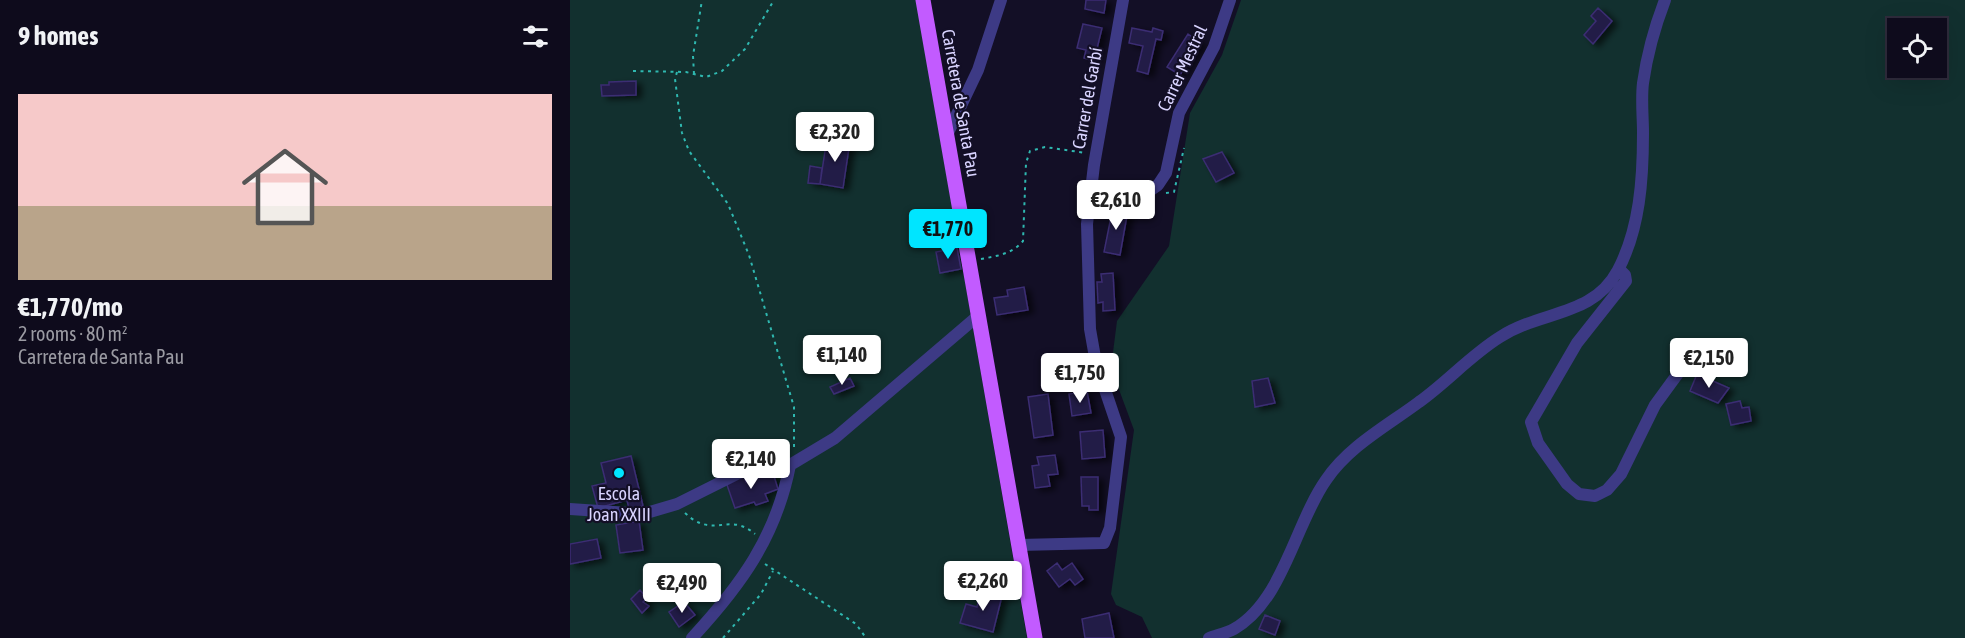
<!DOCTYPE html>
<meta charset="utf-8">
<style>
body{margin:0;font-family:"Asap Condensed",sans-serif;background:#1c1929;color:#f1f3f6;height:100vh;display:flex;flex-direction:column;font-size:22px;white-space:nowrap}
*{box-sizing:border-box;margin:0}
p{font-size:20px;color:#9b9ba3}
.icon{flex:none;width:33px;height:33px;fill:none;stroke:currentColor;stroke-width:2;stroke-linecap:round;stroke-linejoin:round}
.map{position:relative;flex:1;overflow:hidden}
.side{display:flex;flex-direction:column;background:#0e0b1c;width:570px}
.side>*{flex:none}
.buttons{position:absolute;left:1317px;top:18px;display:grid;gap:12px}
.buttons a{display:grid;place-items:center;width:60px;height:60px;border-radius:0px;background:#0e0b1c;box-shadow:0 6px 24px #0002,0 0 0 2px #2e2b3b;font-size:30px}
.price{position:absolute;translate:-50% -51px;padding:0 14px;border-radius:6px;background:#fff;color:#222;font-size:20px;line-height:39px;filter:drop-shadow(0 2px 3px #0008)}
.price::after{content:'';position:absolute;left:50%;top:36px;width:18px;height:14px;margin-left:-9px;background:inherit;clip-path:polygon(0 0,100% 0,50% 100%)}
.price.current{background:#00e5ff;color:#111}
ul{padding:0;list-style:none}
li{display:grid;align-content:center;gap:12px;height:318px;padding:0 18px}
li+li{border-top:2px solid #2e2b3b}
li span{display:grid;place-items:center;height:186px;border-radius:0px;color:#555}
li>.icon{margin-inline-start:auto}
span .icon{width:108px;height:108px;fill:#fffc;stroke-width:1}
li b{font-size:26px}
h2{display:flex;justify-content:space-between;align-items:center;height:72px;padding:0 18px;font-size:26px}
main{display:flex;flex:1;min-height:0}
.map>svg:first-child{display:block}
</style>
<main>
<section class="side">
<h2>9 homes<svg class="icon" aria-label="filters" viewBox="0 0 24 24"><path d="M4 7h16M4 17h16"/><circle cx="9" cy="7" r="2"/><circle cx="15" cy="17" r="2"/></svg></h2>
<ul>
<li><span style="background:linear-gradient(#f6c9c9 60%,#b9a48a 0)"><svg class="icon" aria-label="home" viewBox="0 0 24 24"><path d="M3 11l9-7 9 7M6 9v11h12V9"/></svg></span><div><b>€1,770/mo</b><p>2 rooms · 80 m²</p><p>Carretera de Santa Pau</p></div></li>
</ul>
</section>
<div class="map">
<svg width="1395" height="638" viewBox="0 0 1395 638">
<defs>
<filter id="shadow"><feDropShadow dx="5.5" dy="3" stdDeviation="3" flood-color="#0009"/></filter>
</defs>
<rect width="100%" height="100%" fill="#130f26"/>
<path fill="#12302f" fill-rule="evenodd" d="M 0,0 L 346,0 L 457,638 L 0,638 Z
M 671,0 L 1395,0 L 1395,638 L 582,638 L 572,617 L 546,605 L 541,594 L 564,430 L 541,368 L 547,321 L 599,246 L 620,113 L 652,55 ZM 1328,28 L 1366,28 L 1366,68 L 1328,68 Z"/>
<path fill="#241b47" stroke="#3b2d73" stroke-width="1.5" filter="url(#shadow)" d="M 516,0 L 536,0 L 534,13 L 515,9 Z
M 1028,8 L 1042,21 L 1023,44 L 1014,35 L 1026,21 L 1021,16 Z
M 513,24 L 532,28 L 524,61 L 514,58 L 516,50 L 507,48 Z
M 562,28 L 582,32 L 583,28 L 593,31 L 591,40 L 586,39 L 578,74 L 567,71 L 573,46 L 559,43 Z
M 618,34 L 631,43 L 610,75 L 597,67 Z
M 66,81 L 66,95 L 32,96 L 31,85 L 39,85 L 39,82 Z
M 257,138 L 280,141 L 273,188 L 250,184 Z
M 652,152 L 664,173 L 646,182 L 633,159 Z
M 240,166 L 252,168 L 250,184 L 238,183 Z
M 543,207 L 558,210 L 550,255 L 534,252 Z
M 387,248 L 391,269 L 370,273 L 366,252 Z
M 543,273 L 545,310 L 533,311 L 533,302 L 528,303 L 527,282 L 532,282 L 531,274 Z
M 454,287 L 458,310 L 427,315 L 424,298 L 438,296 L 437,290 Z
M 1127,374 L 1159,388 L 1148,403 L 1120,391 Z
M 280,378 L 284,386 L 264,394 L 260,387 Z
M 698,378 L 705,403 L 685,407 L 682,381 Z
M 517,391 L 521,413 L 502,416 L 499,394 Z
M 478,394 L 483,435 L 464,438 L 458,397 Z
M 1170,401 L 1172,408 L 1179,407 L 1181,421 L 1161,425 L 1156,404 Z
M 533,430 L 535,457 L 512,459 L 510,432 Z
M 485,455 L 488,474 L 478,475 L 480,486 L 465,488 L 462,466 L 469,465 L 467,457 Z
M 61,456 L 73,506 L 59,509 L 57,500 L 28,508 L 22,486 L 36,483 L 31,463 Z
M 203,473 L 208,489 L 195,494 L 198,501 L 186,505 L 184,502 L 165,508 L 156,482 L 174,476 L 176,482 Z
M 511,477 L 528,477 L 528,510 L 519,510 L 519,506 L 512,506 Z
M 69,521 L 73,550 L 50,553 L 46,525 Z
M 27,539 L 31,558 L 0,564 L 0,544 Z
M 487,563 L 492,570 L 502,563 L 513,579 L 505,585 L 500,579 L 489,587 L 477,571 Z
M 70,590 L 77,598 L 73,602 L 79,606 L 72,613 L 61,599 Z
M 411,590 L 432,596 L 423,632 L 390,623 L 396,604 L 407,607 Z
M 114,602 L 125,615 L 109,627 L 99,612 Z
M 539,613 L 544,638 L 515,638 L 512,619 Z
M 695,615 L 710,621 L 705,635 L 689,629 Z"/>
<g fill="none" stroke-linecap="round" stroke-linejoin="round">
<path stroke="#2fb8b0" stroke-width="2" stroke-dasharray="3 4.5" stroke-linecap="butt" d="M 63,71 L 116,72 L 136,77 L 152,71 L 175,49 L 204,0
M 107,72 L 105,79 L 112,133 L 119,151 L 158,204 L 179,255 L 224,407 L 224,451
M 124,74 L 123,56 L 132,0
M 596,193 L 604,192 L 614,148
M 411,259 C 427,256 442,254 453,241 L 456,163 L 460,151 L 475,147 L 516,153
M 115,513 C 144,540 158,511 185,534
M 195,564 L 286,624 L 296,638
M 153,638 L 191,594 L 203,571"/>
<path stroke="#3d3a85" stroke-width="12" d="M 377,135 L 408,70 L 431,0
M 519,193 L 578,192 L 588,185 L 596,173 L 609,113 L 644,47 L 660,0
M 1049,269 L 1055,275 L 1056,281 L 1007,343 L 961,422 L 968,443 L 997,484 L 1009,494 L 1025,496 L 1037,490 L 1051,474 L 1085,405 L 1120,357 L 1131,349 L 1137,350 L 1143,358 L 1142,371
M 0,509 L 73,514 L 107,504 L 175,470 L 220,465 L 265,438 L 409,315
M 449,545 L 534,543 L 540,528 L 551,437 L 526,363 L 520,329 L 517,224 L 524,165 L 553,0
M 122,638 C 171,585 206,537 220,465
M 639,638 C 647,635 657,633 664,629 C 713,601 725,524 756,480 C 779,446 817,426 849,402 C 877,382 901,355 930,337 C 972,310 1023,317 1048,270 C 1070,228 1073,179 1073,133 C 1073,117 1071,99 1073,83 C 1077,55 1085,26 1095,0"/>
<path stroke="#c25bff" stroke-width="15" d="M 353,0 L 465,638"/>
</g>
<circle fill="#00e5ff" stroke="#130f26" stroke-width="2" cx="49" cy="473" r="6"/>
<g text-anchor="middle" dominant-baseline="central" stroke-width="4.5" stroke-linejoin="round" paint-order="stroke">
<g font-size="18" fill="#d9d4ff" stroke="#130f26">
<text transform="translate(612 68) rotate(-65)">Carrer Mestral</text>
<text transform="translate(517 98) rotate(-80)">Carrer del Garbí</text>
<text transform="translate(391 103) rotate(80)">Carretera de Santa Pau</text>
</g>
<g font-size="18" fill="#d9d4ff" stroke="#130f26">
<text x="49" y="493">Escola<tspan x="49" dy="21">Joan XXIII</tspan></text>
</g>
</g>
</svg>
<div class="buttons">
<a><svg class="icon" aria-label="locate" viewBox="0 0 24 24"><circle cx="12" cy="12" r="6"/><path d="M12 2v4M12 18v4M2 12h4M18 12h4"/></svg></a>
</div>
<b class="price" style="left:265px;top:163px">€2,320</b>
<b class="price" style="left:546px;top:231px">€2,610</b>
<b class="price current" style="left:378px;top:260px">€1,770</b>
<b class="price" style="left:272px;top:386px">€1,140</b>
<b class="price" style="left:1139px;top:389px">€2,150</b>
<b class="price" style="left:510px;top:404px">€1,750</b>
<b class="price" style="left:181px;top:490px">€2,140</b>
<b class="price" style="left:413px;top:612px">€2,260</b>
<b class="price" style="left:112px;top:614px">€2,490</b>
</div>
</main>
